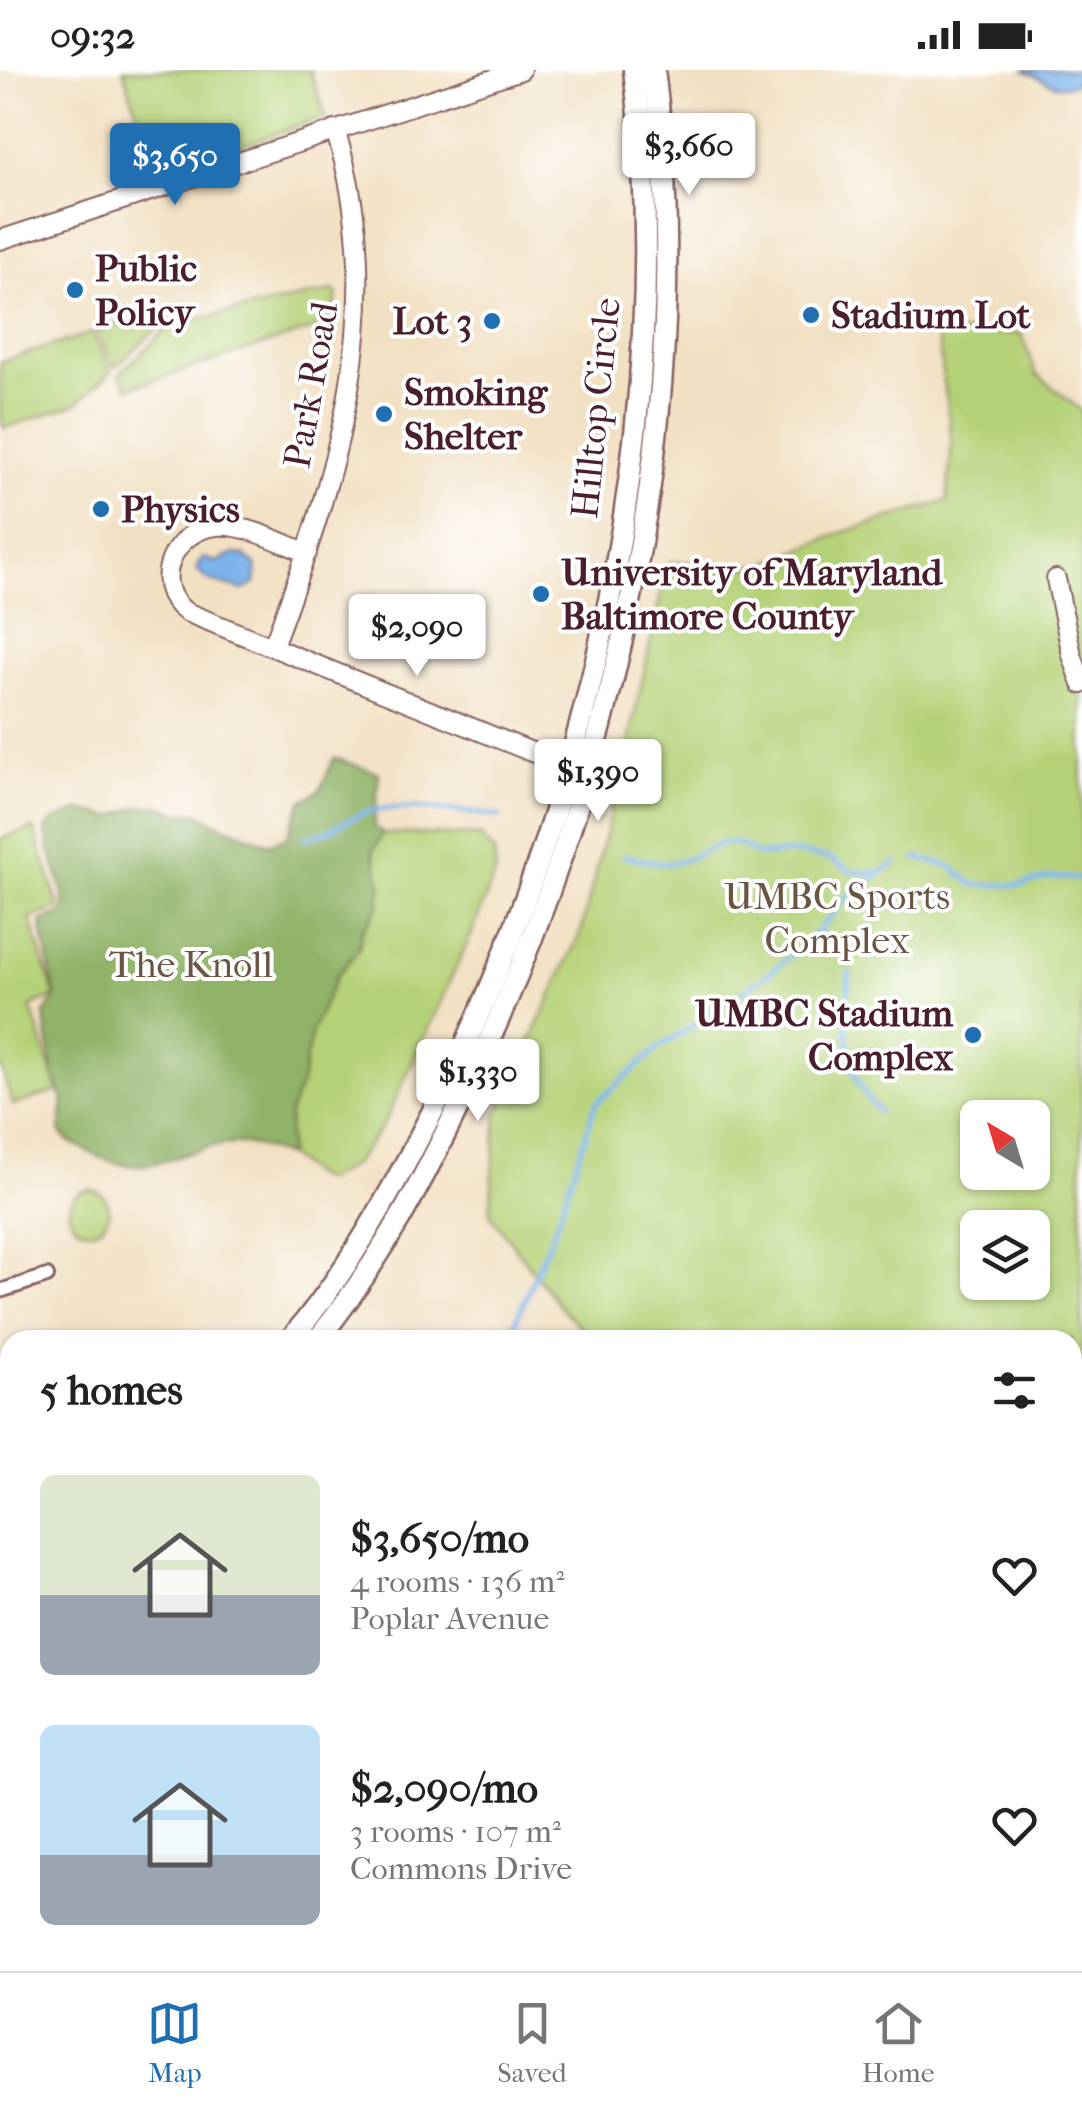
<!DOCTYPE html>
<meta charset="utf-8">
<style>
body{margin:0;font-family:"IM FELL French Canon",serif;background:#f6f6f6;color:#222;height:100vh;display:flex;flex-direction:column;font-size:38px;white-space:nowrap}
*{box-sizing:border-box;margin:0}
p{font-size:32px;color:#767676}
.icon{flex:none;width:55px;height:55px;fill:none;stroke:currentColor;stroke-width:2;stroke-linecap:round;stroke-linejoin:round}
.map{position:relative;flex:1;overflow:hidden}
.drawer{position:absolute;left:0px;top:1260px;width:1082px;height:642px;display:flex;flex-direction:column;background:#fff;border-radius:30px 30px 0 0;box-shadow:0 2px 8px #0004}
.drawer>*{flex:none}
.needle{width:65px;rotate:322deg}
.tools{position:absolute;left:960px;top:1030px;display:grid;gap:20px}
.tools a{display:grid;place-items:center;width:90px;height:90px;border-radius:15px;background:#fff;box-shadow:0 2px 8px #0004;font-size:50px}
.price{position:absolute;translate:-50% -85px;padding:0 22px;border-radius:10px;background:#fff;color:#222;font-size:32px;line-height:65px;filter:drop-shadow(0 2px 5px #0008)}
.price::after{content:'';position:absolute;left:50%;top:60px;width:30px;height:22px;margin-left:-15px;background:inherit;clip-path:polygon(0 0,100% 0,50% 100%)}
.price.active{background:#1f6fb2;color:#fff}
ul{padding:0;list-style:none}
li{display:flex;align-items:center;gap:30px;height:250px;padding:0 40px}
li span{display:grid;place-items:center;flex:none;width:280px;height:200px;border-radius:15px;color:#555}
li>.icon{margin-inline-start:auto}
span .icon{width:120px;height:120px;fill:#fffc;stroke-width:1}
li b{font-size:42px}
h2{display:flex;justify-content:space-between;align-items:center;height:120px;padding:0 40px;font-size:42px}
.status{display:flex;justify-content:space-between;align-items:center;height:70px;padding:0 50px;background:#fff;direction:ltr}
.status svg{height:28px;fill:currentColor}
.tabs{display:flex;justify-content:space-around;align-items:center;height:140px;border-top:2px solid #e0e0e0;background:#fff;font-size:28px;color:#767676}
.tabs a{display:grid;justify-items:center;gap:5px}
.tabs .active{color:#1f6fb2}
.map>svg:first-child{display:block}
</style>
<div class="status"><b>09:32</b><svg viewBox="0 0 49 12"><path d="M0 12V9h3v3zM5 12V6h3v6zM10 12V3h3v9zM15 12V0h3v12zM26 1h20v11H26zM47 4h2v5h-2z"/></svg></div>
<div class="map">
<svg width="1082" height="1901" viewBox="0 0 1082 1901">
<rect width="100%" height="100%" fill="#fff"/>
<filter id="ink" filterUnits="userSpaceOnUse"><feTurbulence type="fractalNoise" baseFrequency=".01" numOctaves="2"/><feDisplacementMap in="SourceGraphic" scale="20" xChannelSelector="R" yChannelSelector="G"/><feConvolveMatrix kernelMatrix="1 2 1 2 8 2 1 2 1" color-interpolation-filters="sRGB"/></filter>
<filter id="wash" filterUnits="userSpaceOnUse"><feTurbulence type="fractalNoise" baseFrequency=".0048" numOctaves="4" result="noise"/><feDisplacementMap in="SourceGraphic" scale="40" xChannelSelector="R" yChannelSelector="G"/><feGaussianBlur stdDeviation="2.25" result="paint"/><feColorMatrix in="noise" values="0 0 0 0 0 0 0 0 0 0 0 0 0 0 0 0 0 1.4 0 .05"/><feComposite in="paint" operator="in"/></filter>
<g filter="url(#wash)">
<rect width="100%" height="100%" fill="#f2e0c3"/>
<path fill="#b5d177" stroke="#807851" stroke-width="2.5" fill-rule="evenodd" d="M 123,0 L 310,0 L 326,47 L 157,103 Z
M 333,221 L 337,224 L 332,253 L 129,318 L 119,304 L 171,255 Z
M 184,234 L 115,297 L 96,261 Z
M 92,263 L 112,301 L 75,335 L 4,358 L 0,345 L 0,292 Z
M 937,263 L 1021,263 L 1036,304 L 1082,341 L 1082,1573 L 1073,1591 L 1072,1270 L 593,1270 L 561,1238 L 490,1144 L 497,1045 L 581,861 L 631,662 L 668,492 L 721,493 L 723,501 L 765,494 L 841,463 L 947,431 L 952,371 ZM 978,1048 L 1032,1048 L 1032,1102 L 978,1102 ZM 978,1158 L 1032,1158 L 1032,1212 L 978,1212 Z
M 34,758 L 59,838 L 30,848 L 55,927 L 31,936 L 58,1021 L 13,1035 L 0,995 L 0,769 Z
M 383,763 L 481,766 L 494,783 L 496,801 L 471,865 L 385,1052 L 354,1094 L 326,1111 L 314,1107 L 288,1086 L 289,1044 L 301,1013 L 312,960 L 337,905 L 358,880 L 362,861 L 379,836 L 381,814 L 373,781 Z
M69 1140a20 20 0 1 1 40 0a20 20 0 1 1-40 0Z
M 10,1493 L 10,1892 L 318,1893 L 317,1901 L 0,1901 L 0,1497 Z
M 1072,1646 L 1082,1646 L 1082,1901 L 424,1901 L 426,1892 L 1072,1892 Z"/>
<path fill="#90b368" stroke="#6d694a" stroke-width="2.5" d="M 334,688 L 379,703 L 374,756 L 383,763 L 373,781 L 381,814 L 379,836 L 362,861 L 358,880 L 337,905 L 312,960 L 301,1013 L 289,1044 L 288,1086 C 274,1082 257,1075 243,1074 C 183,1070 151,1120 84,1079 C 74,1073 67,1072 60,1061 L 64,1033 L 54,1007 L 44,943 L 56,928 L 41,852 L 64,842 C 66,812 48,788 46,759 L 52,751 L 80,740 L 111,747 L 138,737 L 160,736 L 178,743 L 201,744 L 218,754 L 269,774 L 287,767 L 302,731 L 320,720 Z"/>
<path fill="#7bb3eb" stroke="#62698b" stroke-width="2.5" d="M 1023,0 L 1082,0 L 1082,10 C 1055,24 1047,9 1023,0 Z
M 233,484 L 244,485 L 257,496 L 255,514 L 244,520 L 207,510 L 198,501 L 198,494 L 203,488 L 216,492 Z"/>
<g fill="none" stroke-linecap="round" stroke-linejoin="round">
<path stroke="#7bb3eb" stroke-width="5" d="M 305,768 C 327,764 344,751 364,743 C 395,732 465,742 500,746
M 624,786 L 665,794 L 682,791 L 720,774 L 737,773 L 758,785 L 797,783 L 829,788 L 852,802 L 878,802
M 916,788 L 950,796 L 974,815 L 1020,815 L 1051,807 L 1082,809
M 818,862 L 847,885
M 849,902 C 846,950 841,1006 879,1041
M 508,1270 L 557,1152 L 596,1033 L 662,975 L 689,959 L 716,935 L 741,923 L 780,895 L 819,860 L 853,821 L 896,793
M 0,1541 L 10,1538
M 1072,1604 L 1082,1581
M 957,1901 L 959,1892"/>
</g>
</g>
<g filter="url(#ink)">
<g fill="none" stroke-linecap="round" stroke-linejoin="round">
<g stroke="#856360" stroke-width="18">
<path id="pedestrian" d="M 0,1221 L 47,1206"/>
</g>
<g stroke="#856360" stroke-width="22">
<path id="minor" d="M 0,170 L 521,0
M 307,483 C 280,472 246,454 216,456 C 174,460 148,514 186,542 L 544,687 L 579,697
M 1056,509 L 1072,585 L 1082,614
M 273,576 C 335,410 392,235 335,60
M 390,1901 L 391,1892"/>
</g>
<g stroke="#856360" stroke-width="25">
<path id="tertiary" d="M 290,1270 C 345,1205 384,1135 423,1060 C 585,753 679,346 634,0
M 317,1270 C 378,1196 423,1111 464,1025 C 611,721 700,338 654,0
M 0,1441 L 10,1438
M 0,1466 L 10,1463"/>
</g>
<use href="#pedestrian" stroke="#fff" stroke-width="12"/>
<use href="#minor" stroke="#fff" stroke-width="18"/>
<use href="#tertiary" stroke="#fff" stroke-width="20"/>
</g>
</g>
<g fill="#1f6fb2" stroke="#fff" stroke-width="4">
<circle cx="75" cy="220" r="10"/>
<circle cx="811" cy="245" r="10"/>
<circle cx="492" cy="251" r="10"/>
<circle cx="384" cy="344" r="10"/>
<circle cx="101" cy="439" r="10"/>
<circle cx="541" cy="524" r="10"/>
<circle cx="973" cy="965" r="10"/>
</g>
<g text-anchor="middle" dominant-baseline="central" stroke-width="8" stroke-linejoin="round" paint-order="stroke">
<g font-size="38" font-weight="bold" fill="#4a1f2b" stroke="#fff" text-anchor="start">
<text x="95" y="198">Public<tspan x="95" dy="44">Policy</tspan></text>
<text x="831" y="245">Stadium Lot</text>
<text x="472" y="251" text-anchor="end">Lot 3</text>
<text x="404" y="322">Smoking<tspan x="404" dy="44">Shelter</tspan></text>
<text x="121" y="439">Physics</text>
<text x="561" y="502">University of Maryland<tspan x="561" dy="44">Baltimore County</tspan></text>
<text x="953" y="943" text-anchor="end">UMBC Stadium<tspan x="953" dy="44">Complex</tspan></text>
</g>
<g font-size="38" fill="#4a1f2b" stroke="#fff">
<text transform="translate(311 315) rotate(-80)">Park Road</text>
<text transform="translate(596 338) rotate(-84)">Hilltop Circle</text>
</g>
<g font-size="38" fill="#6a5442" stroke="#fff">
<text x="837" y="826">UMBC Sports<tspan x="837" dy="44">Complex</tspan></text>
<text x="191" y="894">The Knoll</text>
</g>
</g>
</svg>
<div class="tools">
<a><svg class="needle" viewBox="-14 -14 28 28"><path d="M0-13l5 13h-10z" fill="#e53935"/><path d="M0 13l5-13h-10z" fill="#767676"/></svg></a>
<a><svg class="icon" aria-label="layers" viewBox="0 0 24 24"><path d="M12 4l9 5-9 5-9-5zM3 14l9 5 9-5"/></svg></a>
</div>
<b class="price" style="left:689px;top:128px">$3,660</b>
<b class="price active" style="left:175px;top:138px">$3,650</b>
<b class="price" style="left:417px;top:609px">$2,090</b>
<b class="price" style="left:598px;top:754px">$1,390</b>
<b class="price" style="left:478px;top:1054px">$1,330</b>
<section class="drawer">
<h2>5 homes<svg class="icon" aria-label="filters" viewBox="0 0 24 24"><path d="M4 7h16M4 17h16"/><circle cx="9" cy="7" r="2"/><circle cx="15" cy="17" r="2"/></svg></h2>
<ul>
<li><span style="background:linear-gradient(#dfe7d0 60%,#9aa5b1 0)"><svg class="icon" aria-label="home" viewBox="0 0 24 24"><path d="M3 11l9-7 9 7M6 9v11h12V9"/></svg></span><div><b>$3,650/mo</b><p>4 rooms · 136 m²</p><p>Poplar Avenue</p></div><svg class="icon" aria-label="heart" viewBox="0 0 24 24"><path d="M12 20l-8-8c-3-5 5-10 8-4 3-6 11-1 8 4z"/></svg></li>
<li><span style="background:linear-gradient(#bfe0f5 65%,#9aa5b1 0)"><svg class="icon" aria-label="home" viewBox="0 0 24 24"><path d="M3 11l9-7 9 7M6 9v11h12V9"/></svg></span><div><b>$2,090/mo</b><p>3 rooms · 107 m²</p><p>Commons Drive</p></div><svg class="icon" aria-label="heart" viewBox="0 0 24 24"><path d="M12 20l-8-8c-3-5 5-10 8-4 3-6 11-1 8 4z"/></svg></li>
</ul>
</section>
</div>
<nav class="tabs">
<a class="active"><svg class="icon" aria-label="map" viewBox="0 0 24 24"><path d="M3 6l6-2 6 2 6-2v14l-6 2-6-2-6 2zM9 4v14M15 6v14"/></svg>Map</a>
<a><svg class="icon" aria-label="saved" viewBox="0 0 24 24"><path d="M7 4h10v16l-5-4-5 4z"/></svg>Saved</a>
<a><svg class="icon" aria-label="home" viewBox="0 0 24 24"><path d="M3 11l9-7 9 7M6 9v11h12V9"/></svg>Home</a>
</nav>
